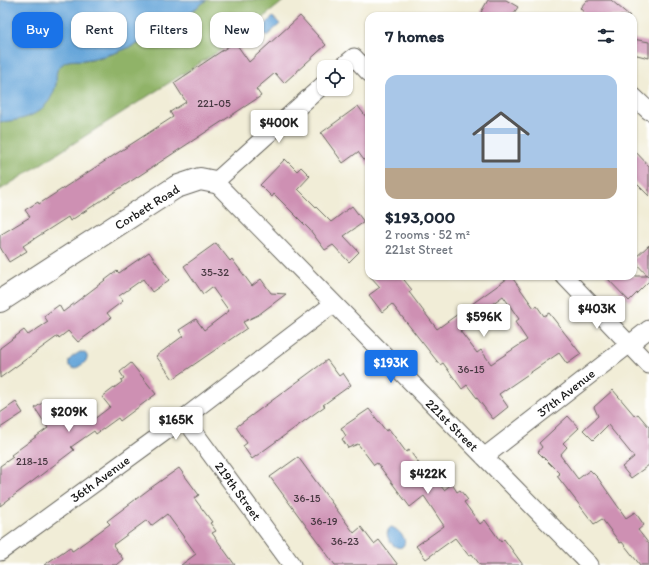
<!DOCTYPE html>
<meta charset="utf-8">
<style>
body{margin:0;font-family:Itim,sans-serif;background:#f6f6f7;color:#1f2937;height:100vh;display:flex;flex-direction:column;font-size:15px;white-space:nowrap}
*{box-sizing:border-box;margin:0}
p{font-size:13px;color:#747a83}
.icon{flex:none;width:22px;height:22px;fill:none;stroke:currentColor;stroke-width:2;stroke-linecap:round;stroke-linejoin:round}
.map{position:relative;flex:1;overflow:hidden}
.side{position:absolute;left:365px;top:12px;width:272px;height:268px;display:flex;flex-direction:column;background:#fff;border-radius:12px;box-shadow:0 1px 3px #0004}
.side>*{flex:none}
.banner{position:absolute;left:12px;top:12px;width:293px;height:36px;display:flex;gap:8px}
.controls{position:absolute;left:317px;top:60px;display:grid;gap:8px}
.controls a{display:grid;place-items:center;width:36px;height:36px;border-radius:8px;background:#fff;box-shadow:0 1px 3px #0004;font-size:20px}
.price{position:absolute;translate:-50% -34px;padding:0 9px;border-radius:4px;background:#fff;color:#222;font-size:13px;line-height:26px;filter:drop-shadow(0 1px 2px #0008)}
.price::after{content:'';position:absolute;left:50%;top:24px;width:12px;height:9px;margin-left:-6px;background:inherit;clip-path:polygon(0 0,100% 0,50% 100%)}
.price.selected{background:#1a73e8;color:#fff}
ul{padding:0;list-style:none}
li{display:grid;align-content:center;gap:8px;height:212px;padding:0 20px}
li span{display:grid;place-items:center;height:124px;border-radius:12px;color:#555}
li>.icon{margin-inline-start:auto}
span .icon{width:72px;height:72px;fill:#fffc;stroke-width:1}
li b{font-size:17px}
h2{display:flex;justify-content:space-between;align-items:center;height:48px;padding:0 20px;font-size:17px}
.chip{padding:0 14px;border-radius:12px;background:#fff;box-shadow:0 1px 3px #0004;font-size:14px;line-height:36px}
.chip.selected{background:#1a73e8;color:#fff}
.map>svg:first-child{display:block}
</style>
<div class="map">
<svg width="649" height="565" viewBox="0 0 649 565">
<rect width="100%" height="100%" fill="#fff"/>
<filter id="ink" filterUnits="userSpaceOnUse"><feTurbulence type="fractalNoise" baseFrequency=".025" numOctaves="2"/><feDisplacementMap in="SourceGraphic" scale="8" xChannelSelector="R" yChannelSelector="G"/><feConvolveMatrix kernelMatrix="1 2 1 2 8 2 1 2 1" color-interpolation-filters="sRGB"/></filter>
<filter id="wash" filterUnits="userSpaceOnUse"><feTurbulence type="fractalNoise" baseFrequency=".012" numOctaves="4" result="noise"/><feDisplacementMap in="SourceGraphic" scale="16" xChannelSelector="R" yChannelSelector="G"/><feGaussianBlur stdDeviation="0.9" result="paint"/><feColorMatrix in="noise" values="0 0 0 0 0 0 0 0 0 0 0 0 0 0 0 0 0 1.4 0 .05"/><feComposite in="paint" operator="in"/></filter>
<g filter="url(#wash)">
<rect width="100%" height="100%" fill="#f1edd7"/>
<path fill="#90b368" stroke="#566842" d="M 207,0 L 285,0 L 227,46 L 0,190 L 0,122 L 16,120 L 56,85 C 55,76 56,65 66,61 C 71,60 79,61 84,60 C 97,59 111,55 123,50 C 153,40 181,19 207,0 Z"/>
<path fill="#66a6d9" stroke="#41617a" d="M 0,0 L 207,0 C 181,19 153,39 123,50 C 111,55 97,58 84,60 C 78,61 69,59 64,63 C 54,70 57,74 56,84 C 55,90 52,96 49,101 C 35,118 21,120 0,122 Z
M 273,17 L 280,24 L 267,36 L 261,29 Z
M 80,352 C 83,352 84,352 86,354 C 91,361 79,366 75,369 L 69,366 C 67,358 74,356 80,352 Z
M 391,527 C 397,528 409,540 403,546 C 396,553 380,534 391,527 Z"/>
<g id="blocks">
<path fill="#ce90b3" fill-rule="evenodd" d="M 488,0 L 506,0 L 518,7 L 512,16 L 487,16 L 481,12 Z
M 587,0 L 611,0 L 630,16 L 587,16 L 580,8 Z
M 300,16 L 326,45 L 284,83 L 275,73 L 256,89 L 261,96 L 70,221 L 68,217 L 23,246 L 27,251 L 9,262 L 0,247 L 0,235 L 30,217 L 25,210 L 38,202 L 39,204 L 173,117 L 170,112 L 186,102 L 174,83 L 235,42 L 249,62 Z
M 633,39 L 649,42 L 649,58 L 633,54 Z
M 358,106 L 369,121 L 369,167 L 358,152 L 343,163 L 321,133 Z
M 633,149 L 649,166 L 649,196 L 633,180 Z
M 285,159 L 297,171 L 301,167 L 310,176 L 298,189 L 331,222 L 352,206 L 364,222 L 344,236 L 359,252 L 349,262 L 333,245 L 325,250 L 310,230 L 274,194 L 272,197 L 260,185 Z
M 216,243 L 230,261 L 232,259 L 252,286 L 261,279 L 271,293 L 286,294 L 258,315 L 243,322 L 247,328 L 173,379 L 156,356 L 183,336 L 179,330 L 196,319 L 204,330 L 229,311 L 212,287 L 203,294 L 184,266 Z
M 649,245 L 649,281 L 629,301 L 605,276 L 648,276 L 633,260 Z
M 149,252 L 169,280 L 152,292 L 143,279 L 119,296 L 123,301 L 107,313 L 111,318 L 78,342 L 68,331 L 59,338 L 58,336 L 0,378 L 0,348 L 24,330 L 28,335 L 48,322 L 44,316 L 59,305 L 63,312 L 117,271 L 119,273 Z
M 370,276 L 401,276 L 412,290 L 409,292 L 437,329 L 511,276 L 534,308 L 537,306 L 544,316 L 549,313 L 581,354 L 567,364 L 559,353 L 499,394 L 508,407 L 493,419 L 467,385 L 462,389 L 443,363 L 440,365 L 392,304 L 382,312 L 369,295 L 380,287 ZM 503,296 L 519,319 L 515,322 L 527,340 L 491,364 L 481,350 L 477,353 L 460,331 L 482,314 L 481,312 Z
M 327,360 L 339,376 L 343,373 L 351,385 L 323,405 L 325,406 L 252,459 L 243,446 L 247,443 L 236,427 Z
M 131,363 L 156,394 L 120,421 L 118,418 L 96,434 L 94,431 L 71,447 L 74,450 L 0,506 L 0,466 L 13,457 L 11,455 L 48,428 L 35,408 L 45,401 L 57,418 L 75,405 L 89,423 L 110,407 L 102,397 L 122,382 L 121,380 L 124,378 L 120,372 Z
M 613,390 L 635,416 L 638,414 L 649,427 L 649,465 L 631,478 L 622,467 L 634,457 L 608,425 L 593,440 L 583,430 L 598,416 L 594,407 Z
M 16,402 L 23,413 L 0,428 L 0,413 Z
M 369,409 L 386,431 L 389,429 L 406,452 L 409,450 L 426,473 L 429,471 L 444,490 L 452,484 L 457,492 L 460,490 L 468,500 L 464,502 L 480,524 L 485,520 L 501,542 L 504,539 L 523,565 L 480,565 L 472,554 L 469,556 L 455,538 L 426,559 L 416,546 L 444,526 L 424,496 L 410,507 L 377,463 L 374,465 L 358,444 L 348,448 L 342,439 L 346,436 L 341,428 Z
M 568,416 L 579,428 L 563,443 L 567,447 L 560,455 L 578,479 L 590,470 L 598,478 L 626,518 L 635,512 L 644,525 L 638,530 L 649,544 L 649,565 L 640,565 L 622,542 L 620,543 L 602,519 L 594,524 L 557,476 L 560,474 L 538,452 L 542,447 L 539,443 Z
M 298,457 L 354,533 L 361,527 L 374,544 L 379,540 L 398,565 L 335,565 L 270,477 Z
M 179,468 L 199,495 L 194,498 L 212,522 L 210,523 L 216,531 L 212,533 L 235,565 L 181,565 L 196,554 L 167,514 L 151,526 L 147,520 L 113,545 L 123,559 L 116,565 L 44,565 L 70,547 L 72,551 L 74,550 L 110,524 L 107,521 L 152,487 Z"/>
</g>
</g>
<g filter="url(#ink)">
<use href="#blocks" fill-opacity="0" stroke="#67655d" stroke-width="1"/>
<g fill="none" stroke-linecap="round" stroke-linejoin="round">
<g stroke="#67655d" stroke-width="19">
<path id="minor" d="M 342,67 L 354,57 L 369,73
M 324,84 L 215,182 L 590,565
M 633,96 L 649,111
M 564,276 L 649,365
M 184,418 L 292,565
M 484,457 L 649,329
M 0,552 L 184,418 L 333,304"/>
</g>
<g stroke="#67655d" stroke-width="24">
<path id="tertiary" d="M 0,301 L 176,187 L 200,179 L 215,182"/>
</g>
<use href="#minor" stroke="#fff" stroke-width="17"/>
<use href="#tertiary" stroke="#fff" stroke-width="22"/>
</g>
</g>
<g text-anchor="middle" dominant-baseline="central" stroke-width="3" stroke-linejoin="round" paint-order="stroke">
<g font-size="11" fill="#483942">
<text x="214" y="103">221-05</text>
<text x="215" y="272">35-32</text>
<text x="471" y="369">36-15</text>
<text x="32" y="461">218-15</text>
<text x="307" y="498">36-15</text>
<text x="324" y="521">36-19</text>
<text x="345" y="541">36-23</text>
</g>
<g font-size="13" fill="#1c1c1c" stroke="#fff">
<text transform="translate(147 207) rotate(-32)">Corbett Road</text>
<text transform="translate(566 393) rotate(-38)">37th Avenue</text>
<text transform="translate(452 425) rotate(45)">221st Street</text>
<text transform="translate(100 479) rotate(-36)">36th Avenue</text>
<text transform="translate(238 491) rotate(54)">219th Street</text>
</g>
</g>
</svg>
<div class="controls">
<a><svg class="icon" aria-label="locate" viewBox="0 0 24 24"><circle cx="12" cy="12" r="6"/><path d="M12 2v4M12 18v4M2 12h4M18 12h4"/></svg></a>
</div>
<b class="price" style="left:279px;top:144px">$400K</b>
<b class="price" style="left:597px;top:330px">$403K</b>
<b class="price" style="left:484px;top:338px">$596K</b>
<b class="price selected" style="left:391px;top:384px">$193K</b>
<b class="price" style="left:69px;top:433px">$209K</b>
<b class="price" style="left:176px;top:441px">$165K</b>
<b class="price" style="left:428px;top:495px">$422K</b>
<div class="banner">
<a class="chip selected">Buy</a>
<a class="chip">Rent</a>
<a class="chip">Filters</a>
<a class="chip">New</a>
</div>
<section class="side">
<h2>7 homes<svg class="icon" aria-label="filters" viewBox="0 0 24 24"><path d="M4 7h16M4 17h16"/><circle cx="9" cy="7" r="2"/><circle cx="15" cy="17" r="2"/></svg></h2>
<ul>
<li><span style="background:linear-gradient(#a9c7e8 75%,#b9a48a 0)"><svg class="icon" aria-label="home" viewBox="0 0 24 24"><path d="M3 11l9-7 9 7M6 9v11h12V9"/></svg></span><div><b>$193,000</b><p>2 rooms · 52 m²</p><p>221st Street</p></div></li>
</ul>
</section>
</div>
